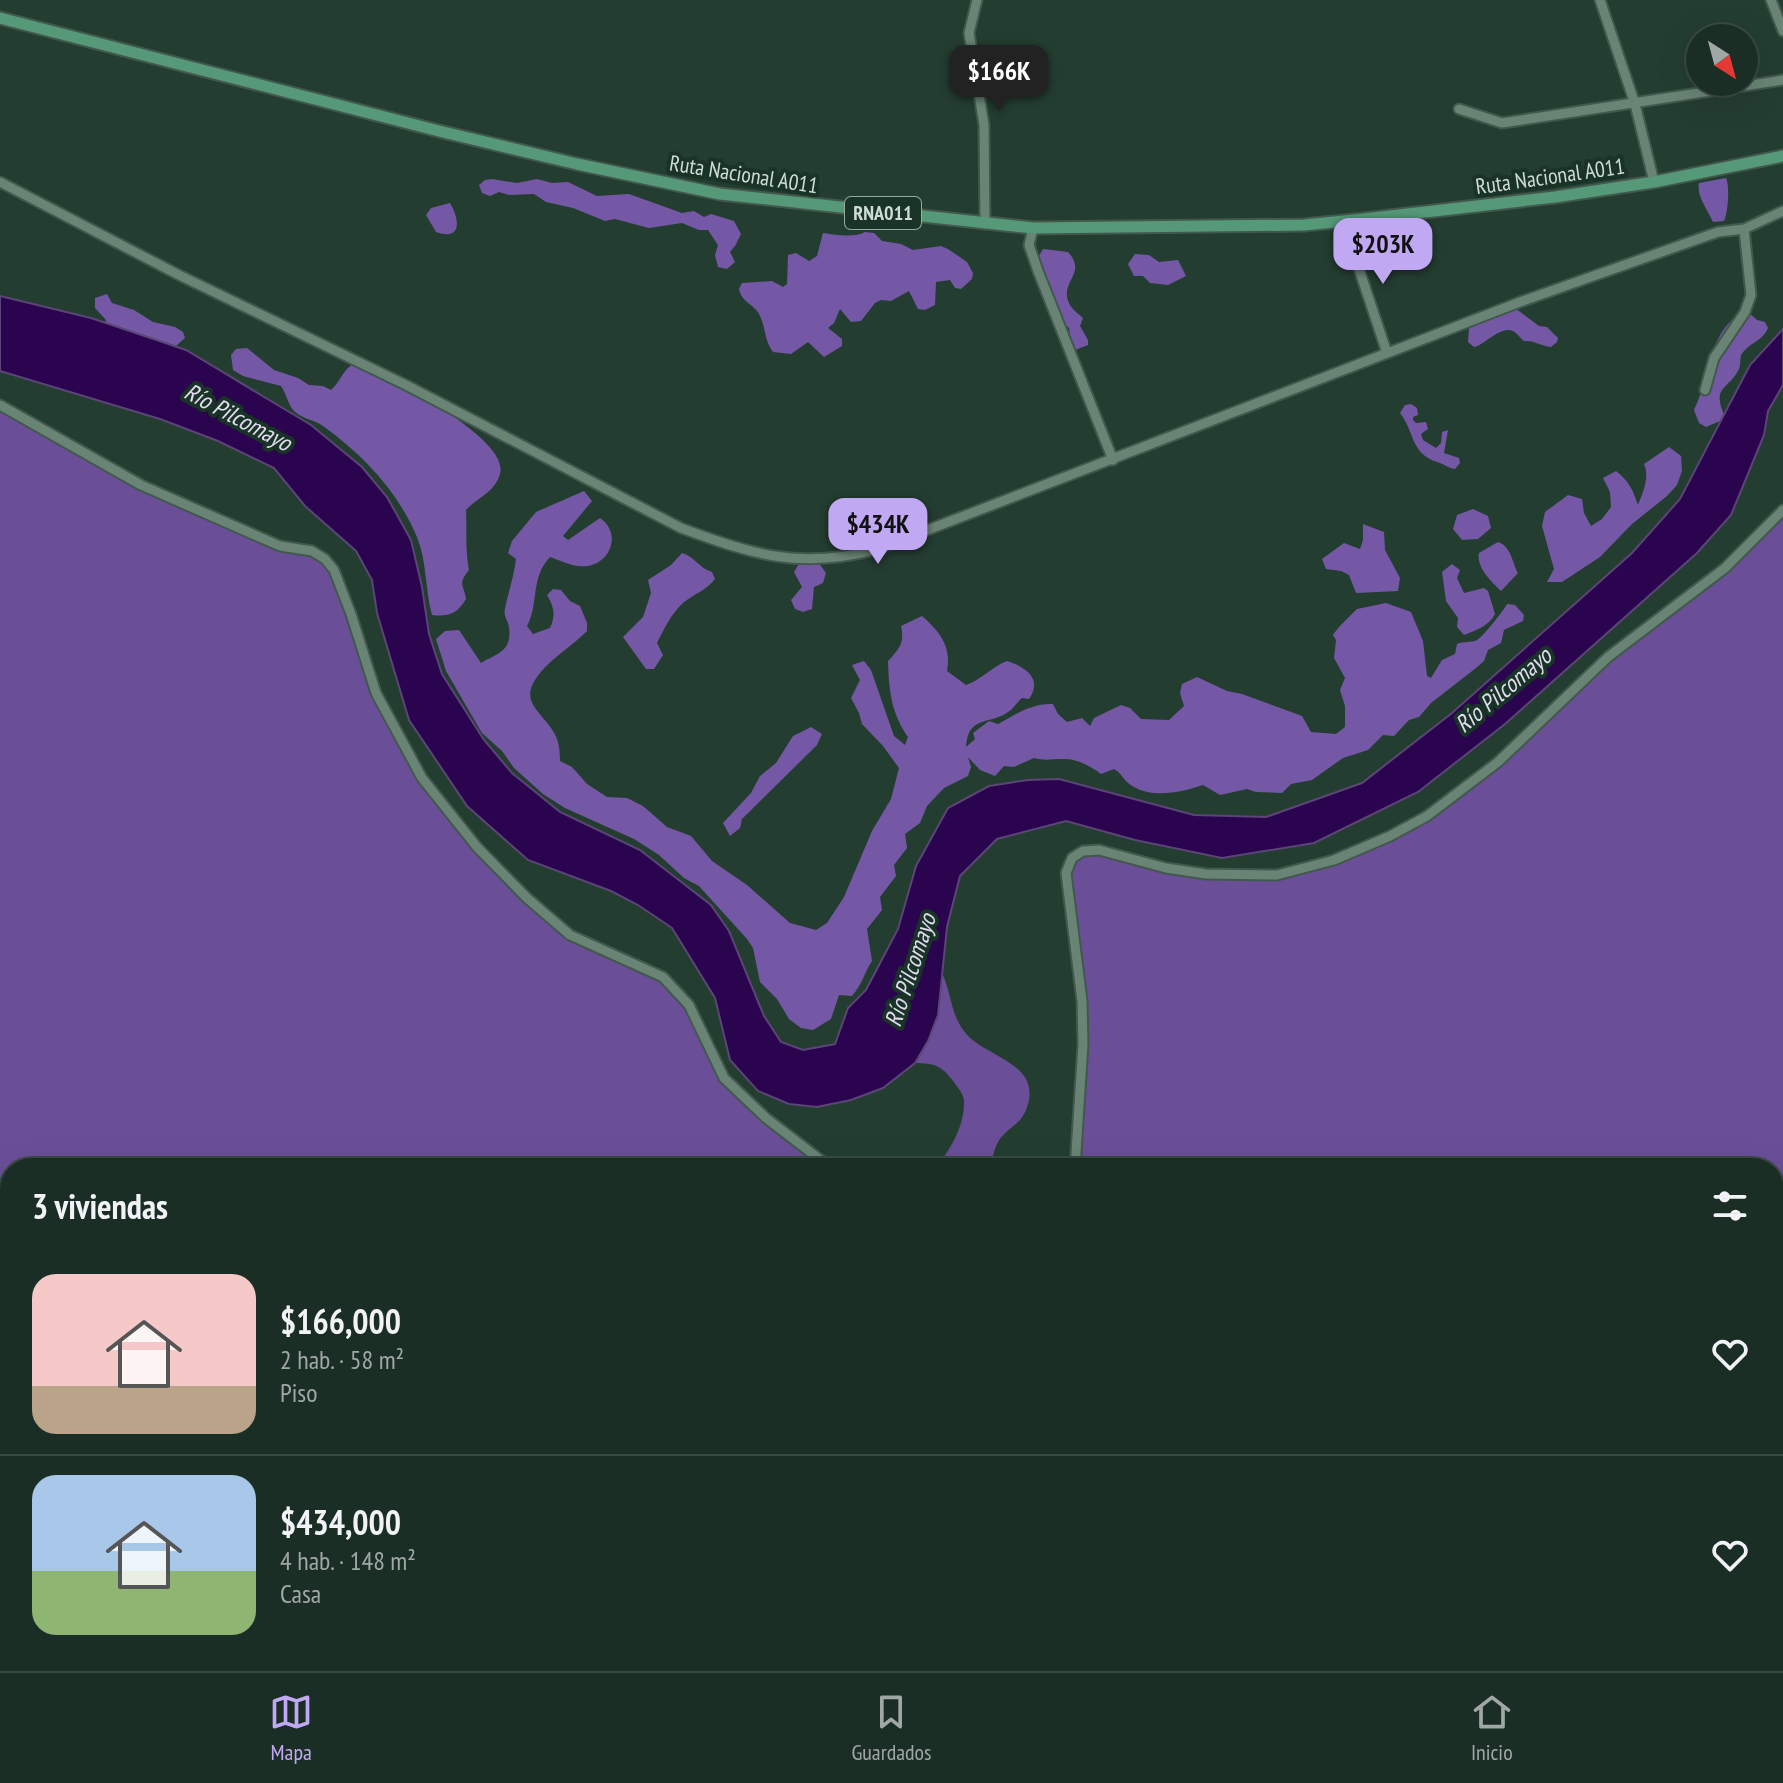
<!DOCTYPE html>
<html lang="es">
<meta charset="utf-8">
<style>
body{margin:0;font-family:"PT Sans Narrow",sans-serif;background:#283a32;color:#f1f3f6;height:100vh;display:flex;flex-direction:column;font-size:30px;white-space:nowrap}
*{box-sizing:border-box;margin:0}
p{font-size:26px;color:#a0a8a7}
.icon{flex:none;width:44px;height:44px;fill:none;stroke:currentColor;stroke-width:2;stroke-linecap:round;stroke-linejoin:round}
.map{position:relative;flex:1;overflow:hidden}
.sheet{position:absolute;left:0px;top:1158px;width:1784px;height:514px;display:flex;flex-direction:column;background:#1b2e25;border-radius:32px 32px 0 0;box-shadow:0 8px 32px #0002,0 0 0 2px #394a42}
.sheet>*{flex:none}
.needle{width:52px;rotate:144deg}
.fabs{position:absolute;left:1686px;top:24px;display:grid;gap:16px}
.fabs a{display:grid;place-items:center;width:72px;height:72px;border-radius:50%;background:#1b2e25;box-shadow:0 8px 32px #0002,0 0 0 2px #394a42;font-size:40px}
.price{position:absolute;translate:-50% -68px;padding:0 18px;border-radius:16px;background:#c1a8f3;color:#111;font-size:26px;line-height:52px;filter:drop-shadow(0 2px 4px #0008)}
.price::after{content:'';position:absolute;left:50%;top:48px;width:24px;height:18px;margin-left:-12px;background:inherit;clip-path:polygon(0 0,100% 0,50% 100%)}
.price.active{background:#222;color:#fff}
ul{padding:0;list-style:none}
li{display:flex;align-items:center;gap:24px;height:200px;padding:0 32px}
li+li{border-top:2px solid #394a42}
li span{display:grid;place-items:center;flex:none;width:224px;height:160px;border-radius:24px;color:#555}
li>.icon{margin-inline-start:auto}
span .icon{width:96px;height:96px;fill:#fffc;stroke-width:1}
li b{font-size:34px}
h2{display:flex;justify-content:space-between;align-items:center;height:96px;padding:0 32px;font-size:34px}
.menu{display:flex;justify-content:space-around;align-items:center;height:112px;border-top:2px solid #394a42;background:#1b2e25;font-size:22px;color:#a0a8a7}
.menu a{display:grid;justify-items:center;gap:4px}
.menu .active{color:#c1a8f3}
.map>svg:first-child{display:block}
</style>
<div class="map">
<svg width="1783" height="1671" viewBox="0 0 1783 1671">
<rect width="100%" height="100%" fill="#243d31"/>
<path fill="#6a4f98" d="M 0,405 L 141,485 L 280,546 L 312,551 L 334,570 L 376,693 L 422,778 L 477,847 L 570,935 L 663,977 L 678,991 L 724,1078 L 831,1168 L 10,1168 L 10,1662 L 1774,1662 L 1774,1168 L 1075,1168 L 1083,1044 L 1066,873 L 1083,851 L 1166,868 L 1277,875 L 1390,836 L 1498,762 L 1608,657 L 1696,592 L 1783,510 L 1783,1671 L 0,1671 Z
M 942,973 C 951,992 951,1015 964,1031 C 980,1055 1036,1061 1029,1100 C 1024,1121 1018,1121 1004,1134 C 995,1143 993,1155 990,1168 L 935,1168 C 949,1152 964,1127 964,1104 C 965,1095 958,1088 953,1081 C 942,1066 935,1063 915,1063 C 936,1028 939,1013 942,973 Z"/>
<path fill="#7558a5" d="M 1726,178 C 1730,186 1728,213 1724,221 L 1713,222 C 1708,211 1696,195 1699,183 Z
M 492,179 L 517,183 L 537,179 L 552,183 L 568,182 L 597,196 L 629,194 L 682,213 L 694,211 L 704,217 L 711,214 L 734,221 L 741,234 L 735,246 L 730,252 L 735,262 L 727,269 L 718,267 L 715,255 L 718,245 L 708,230 L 699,230 L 682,223 L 649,228 L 615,219 L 605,221 L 573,208 L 546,202 L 534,194 L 509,195 L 499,192 L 490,196 L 482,193 L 479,185 L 485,180 Z
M 450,203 C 460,220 462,241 436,232 L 426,215 L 431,208 Z
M 865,232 L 874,233 L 882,241 L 901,244 L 913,250 L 941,246 L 948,249 L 967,262 L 973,273 L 972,279 L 961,289 L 955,288 L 950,280 L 936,282 L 935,305 L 925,310 L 918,309 L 909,291 L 891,301 L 881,300 L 875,303 L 861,321 L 851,322 L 840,309 L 834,323 L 828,328 L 842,339 L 842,346 L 824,357 L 808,342 L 791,354 L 773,352 C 764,340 766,327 759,314 C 753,303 742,303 739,289 L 742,283 L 772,281 L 783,287 L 787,284 L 788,255 L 796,253 L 809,261 L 817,256 L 823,233 C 835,235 855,238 865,232 Z
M 1043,249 L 1068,252 C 1088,274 1059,281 1069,303 C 1072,310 1078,313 1083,318 L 1080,326 L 1088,340 L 1088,345 L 1075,350 L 1070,339 L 1069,328 L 1062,322 L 1061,312 C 1054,301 1050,302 1052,288 L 1045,284 L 1037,259 Z
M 1135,254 L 1149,255 L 1159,262 L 1178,260 L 1186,276 L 1168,285 L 1150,283 L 1143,276 L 1134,276 L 1128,264 Z
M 107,294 L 112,303 L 134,310 L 153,322 L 175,327 L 183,332 L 185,338 L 176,346 L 153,343 L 126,329 L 103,328 L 106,320 L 95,308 L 95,298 Z
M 1515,308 L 1539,326 L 1547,327 L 1558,338 L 1557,342 L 1551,347 C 1541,346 1534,340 1524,341 C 1520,338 1517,333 1513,331 C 1501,325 1484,345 1474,347 L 1468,342 L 1469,327 L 1475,322 Z
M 1747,311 L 1757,320 L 1765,322 L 1768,328 C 1763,340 1752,342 1744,351 C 1738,357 1742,362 1739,369 C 1728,391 1712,385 1724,415 L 1720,421 L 1706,427 L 1699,423 L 1694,410 C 1710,379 1708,326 1747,311 Z
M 247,348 L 274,370 L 298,378 L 309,385 L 323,386 L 331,390 C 343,379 341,370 358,361 C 385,376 511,438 500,474 C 495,492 477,498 466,510 C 467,531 465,549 469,570 C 457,585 464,584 466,599 C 457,614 448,617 432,615 C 425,589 427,562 417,537 C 397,490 363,455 323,426 C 315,420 303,419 295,412 C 289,407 286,393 281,386 L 243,376 L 233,370 L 231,355 L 236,349 Z
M 1411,404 L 1417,408 L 1418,415 L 1413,417 L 1413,420 L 1416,423 L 1426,422 L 1428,429 L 1421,434 L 1423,440 L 1436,448 L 1441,443 L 1442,432 L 1448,430 L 1444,453 L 1459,458 L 1460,463 L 1455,469 C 1448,468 1444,464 1437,462 C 1410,453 1415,432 1400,413 L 1405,405 Z
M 1669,447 L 1681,456 L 1682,471 L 1677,485 L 1667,496 L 1632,524 L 1600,557 L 1562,582 L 1547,582 L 1554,569 L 1542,526 L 1545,512 L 1568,495 L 1582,499 L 1584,513 L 1591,526 L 1602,519 L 1611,507 L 1610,492 L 1603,478 L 1616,471 C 1629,481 1633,490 1638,505 C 1643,492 1650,477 1644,464 Z
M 584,491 L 592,501 L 563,536 L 568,540 L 600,518 C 621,532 612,562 588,566 C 574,568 562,561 550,557 C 530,578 539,605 527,626 L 533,634 L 550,628 C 556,615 554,607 547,595 L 553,589 L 561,590 L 570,601 L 580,606 L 587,623 L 587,631 C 572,646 553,657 540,673 C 517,701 540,710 553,731 C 559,740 560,751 560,761 L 572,767 L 587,784 L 607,797 L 627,798 L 643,806 L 667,827 L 691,836 L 712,861 L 747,885 L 790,923 L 816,930 L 827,923 L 844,897 L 872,831 L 891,799 L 899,768 L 883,746 L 862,724 L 859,713 L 851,698 L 860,680 L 852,665 L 864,661 L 871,670 L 894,736 L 905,745 L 908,737 C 891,713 889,690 888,661 C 899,649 905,643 901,626 L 922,616 C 939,631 952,646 947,671 L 966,685 C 983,679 991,667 1007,661 C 1026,667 1043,679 1029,699 L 1022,698 C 1017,702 1013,709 1008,712 C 990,725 968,715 966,747 L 975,739 L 973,733 L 989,721 L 998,724 C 1016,714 1032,703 1053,704 L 1058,714 L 1067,722 L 1082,718 L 1090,726 L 1094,718 L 1121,705 L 1130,708 L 1141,719 L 1169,720 L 1184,706 L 1180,693 L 1182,684 L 1197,677 L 1227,691 L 1242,694 L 1302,716 L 1311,732 L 1336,734 L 1345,727 L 1345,706 L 1340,690 L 1345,678 L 1334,658 L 1336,640 L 1333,635 C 1337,628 1350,616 1357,609 L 1386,603 L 1411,612 L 1423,641 L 1427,676 L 1431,678 L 1442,660 L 1455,654 L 1457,644 C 1464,641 1471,643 1477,640 C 1481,639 1505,609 1507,604 L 1515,605 L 1524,615 L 1523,621 L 1504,630 L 1501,643 L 1488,650 L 1484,661 L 1476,668 L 1431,703 L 1419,717 L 1409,720 L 1394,736 L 1383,735 L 1368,750 L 1343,758 L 1312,780 L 1291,784 L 1282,793 L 1256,792 L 1247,789 L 1220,795 L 1203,785 C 1180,793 1147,800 1127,782 C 1122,777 1121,773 1114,769 L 1101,774 C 1090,766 1077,758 1062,759 C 1052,759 1045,761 1034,758 L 1014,767 L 1004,766 L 995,776 L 980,770 L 968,757 L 971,767 L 968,776 L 944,788 L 927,806 L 920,823 L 905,834 L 907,848 L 894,865 L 896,876 L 880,897 L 882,910 L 867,929 L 872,961 C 864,973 862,985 852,996 L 839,995 L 831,1019 L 813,1030 L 801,1028 L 789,1019 L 777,999 L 760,982 L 753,948 L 747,939 L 699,886 L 684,878 L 659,855 L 634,839 L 565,808 L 543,794 L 514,768 L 502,751 L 482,733 L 472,716 L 446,671 L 436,639 L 445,631 L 459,630 L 481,663 C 498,653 512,652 509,627 C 508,620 503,616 505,609 C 508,592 514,577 516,559 L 508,553 L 512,541 L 536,512 Z
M 850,508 L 871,524 C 872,538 865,545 854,550 L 841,544 C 839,534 841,525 838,514 Z
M 1473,509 L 1488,516 L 1491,528 L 1478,539 L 1462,540 L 1453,529 L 1457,515 Z
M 1363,524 L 1384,532 L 1385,550 L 1400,578 L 1398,591 L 1356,593 L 1349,575 L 1341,571 L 1326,569 L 1322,559 L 1344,543 L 1360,549 L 1363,540 Z
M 1498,542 C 1511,546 1512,562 1518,573 L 1501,591 C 1491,581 1476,567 1479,553 Z
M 682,553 C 695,557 699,568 712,572 L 715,579 C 706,591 693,594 683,603 C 671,614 664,629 657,643 L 663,655 L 654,669 L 646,669 L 623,637 L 643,617 L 651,593 L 648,580 L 671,565 Z
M 802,559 L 816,559 L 826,573 L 823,583 L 814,587 L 812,609 L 803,612 L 795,609 L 791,600 L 802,587 L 794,572 Z
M 1452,564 L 1460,570 L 1457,578 L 1464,593 L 1484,588 L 1488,591 L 1495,614 C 1488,627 1476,630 1464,635 L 1457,627 L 1458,618 L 1446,601 L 1442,572 Z
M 811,727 L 822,734 L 817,745 L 742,819 L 740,828 L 730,836 L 723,823 L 751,793 L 760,776 L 776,763 L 793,736 Z"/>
<path fill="#2a044e" stroke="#5b4576" stroke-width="2" d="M 0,296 L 91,318 L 186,350 L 311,425 L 362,467 L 387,497 L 411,540 L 422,587 L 429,634 L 442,674 L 484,740 L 512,773 L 560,812 L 640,850 L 711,905 L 729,931 L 764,1016 L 781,1042 L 803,1050 L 835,1044 L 848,1008 L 866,990 L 898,929 L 916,866 L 948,808 L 989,786 L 1028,780 L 1059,779 L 1194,815 L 1266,817 L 1362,783 L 1452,713 L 1632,553 L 1680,499 L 1750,365 L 1783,329 L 1783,385 L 1768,411 L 1764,435 L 1731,515 L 1697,553 L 1505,724 L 1418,792 L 1314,843 L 1222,858 L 1135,840 L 1066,821 L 997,839 L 960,876 L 947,927 L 938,1015 L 928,1041 L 915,1063 L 883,1088 L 851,1100 L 817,1107 L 789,1104 L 758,1091 L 730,1060 L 715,998 L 672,928 L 638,905 L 611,891 L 528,860 L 467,806 L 409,720 L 377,613 L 372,580 L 356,551 L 305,506 L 274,468 L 218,441 L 160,419 L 0,371 Z"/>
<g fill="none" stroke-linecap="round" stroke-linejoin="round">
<g stroke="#42584d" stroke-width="13">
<path id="minor" d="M 977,0 L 969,33 L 984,125 L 985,224
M 1600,0 L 1635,104 L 1654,182
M 1771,0 L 1783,31
M 1459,109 L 1502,123 L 1783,80
M 0,182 L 179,275 L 406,385 L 681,528 C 754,555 801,570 878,549 L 1520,302 L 1718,232 L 1744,229 L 1783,211
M 1364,219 L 1358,245 L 1359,269 L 1387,353
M 1033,228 L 1029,245 L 1038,271 L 1113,460
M 1705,390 L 1714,358 L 1745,312 L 1751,295 L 1744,229
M 0,405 L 141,485 L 280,546 L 312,551 L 325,559 L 334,570 L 351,614 L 376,693 L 422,778 L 477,847 L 527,898 L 570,935 L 663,977 L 689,1005 L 724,1078 L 766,1118 L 831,1168
M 1075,1168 L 1083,1044 L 1082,1001 L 1066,873 L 1072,858 L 1083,851 L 1099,850 L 1166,868 L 1206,874 L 1277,875 L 1334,860 L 1390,836 L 1427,816 L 1498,762 L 1608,657 L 1725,568 L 1783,510"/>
</g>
<g stroke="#42584d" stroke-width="15">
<path id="major" d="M 0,18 L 439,131 L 577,164 L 720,194 L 1033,228 L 1304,225 L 1364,219 L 1555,197 L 1654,182 L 1783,156"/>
</g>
<use href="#minor" stroke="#698475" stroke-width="9"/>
<use href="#major" stroke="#559979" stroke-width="11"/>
</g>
<g text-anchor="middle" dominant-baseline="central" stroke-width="8" stroke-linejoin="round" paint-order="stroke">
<rect fill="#1a3327" stroke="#98a9a0" stroke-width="2" x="845" y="197" width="76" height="32" rx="6"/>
<g font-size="20" font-weight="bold" fill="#cedcd4">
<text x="883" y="213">RNA011</text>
</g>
<g font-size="22" fill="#cedcd4" stroke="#1a3327">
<text transform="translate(744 174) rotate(9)">Ruta Nacional A011</text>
<text transform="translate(1550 176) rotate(-8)">Ruta Nacional A011</text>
</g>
<g font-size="24" font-style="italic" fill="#e1dbf0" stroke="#1a3327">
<text transform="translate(238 417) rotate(28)">Río Pilcomayo</text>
<text transform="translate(1503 690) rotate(-40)">Río Pilcomayo</text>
<text transform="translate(910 970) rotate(-72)">Río Pilcomayo</text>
</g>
</g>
</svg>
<div class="fabs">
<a><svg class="needle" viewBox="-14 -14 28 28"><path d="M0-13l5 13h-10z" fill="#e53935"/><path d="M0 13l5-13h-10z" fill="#a0a8a7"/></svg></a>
</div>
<b class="price active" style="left:999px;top:113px">$166K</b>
<b class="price" style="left:1383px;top:286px">$203K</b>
<b class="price" style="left:878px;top:566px">$434K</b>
<section class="sheet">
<h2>3 viviendas<svg class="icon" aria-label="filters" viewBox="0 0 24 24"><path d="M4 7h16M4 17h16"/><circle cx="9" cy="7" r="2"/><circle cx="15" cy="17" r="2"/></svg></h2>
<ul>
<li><span style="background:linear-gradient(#f6c9c9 70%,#b9a48a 0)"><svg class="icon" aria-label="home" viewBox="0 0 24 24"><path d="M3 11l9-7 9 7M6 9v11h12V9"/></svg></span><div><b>$166,000</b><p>2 hab. · 58 m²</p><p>Piso</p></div><svg class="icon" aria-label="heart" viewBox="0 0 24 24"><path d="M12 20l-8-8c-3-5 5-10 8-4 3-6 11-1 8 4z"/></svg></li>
<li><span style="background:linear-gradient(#a9c7e8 60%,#8fb573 0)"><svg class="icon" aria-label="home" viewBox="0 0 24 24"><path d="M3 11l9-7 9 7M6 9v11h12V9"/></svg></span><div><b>$434,000</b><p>4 hab. · 148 m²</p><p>Casa</p></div><svg class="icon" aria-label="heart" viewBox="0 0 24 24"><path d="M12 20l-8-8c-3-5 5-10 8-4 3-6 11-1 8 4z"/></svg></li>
</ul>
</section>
</div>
<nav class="menu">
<a class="active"><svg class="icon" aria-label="map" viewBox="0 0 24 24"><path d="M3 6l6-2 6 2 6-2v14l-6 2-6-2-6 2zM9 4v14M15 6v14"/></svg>Mapa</a>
<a><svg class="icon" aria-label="saved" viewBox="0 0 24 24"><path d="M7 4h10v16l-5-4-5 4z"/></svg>Guardados</a>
<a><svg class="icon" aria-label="home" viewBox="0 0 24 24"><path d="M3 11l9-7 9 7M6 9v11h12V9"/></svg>Inicio</a>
</nav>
